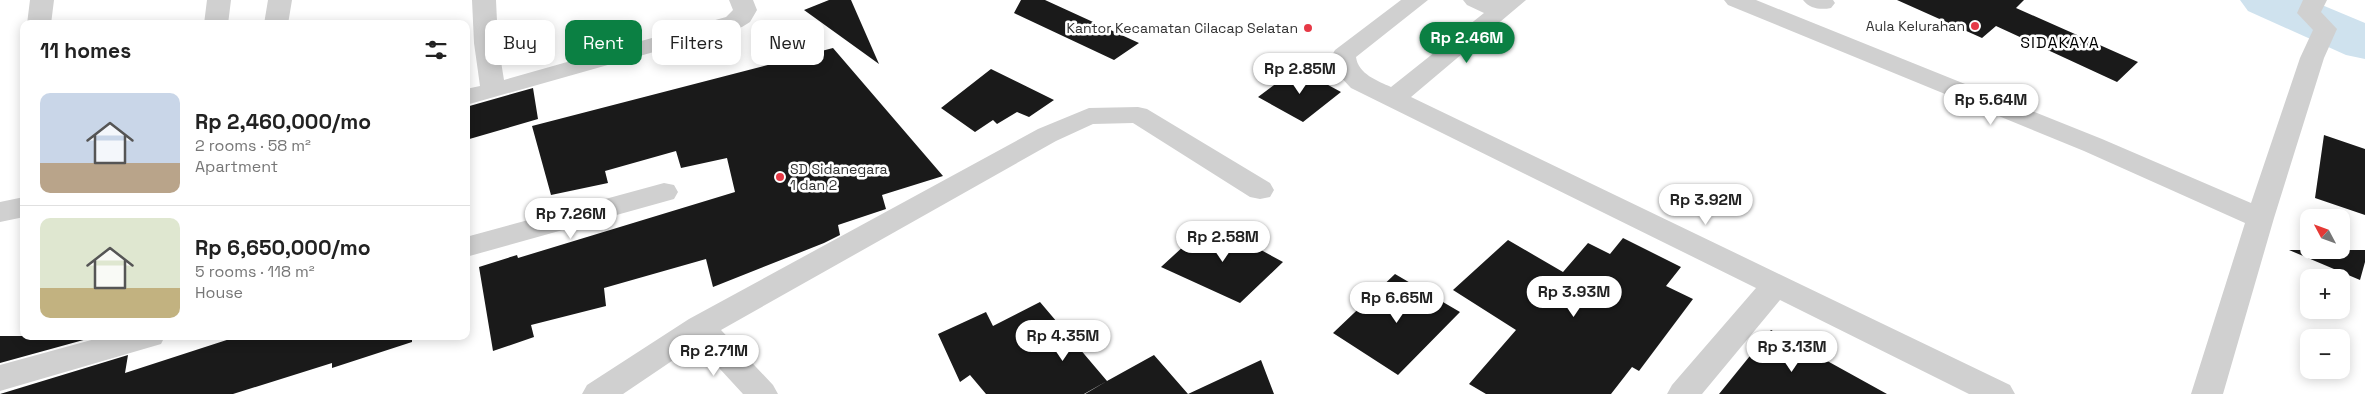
<!DOCTYPE html>
<meta charset="utf-8">
<style>
body{margin:0;font-family:"Space Grotesk",sans-serif;background:#f2f2f2;color:#222;height:100vh;display:flex;flex-direction:column;font-size:19px;white-space:nowrap}
*{box-sizing:border-box;margin:0}
p{font-size:16px;color:#767676}
.icon{flex:none;width:28px;height:28px;fill:none;stroke:currentColor;stroke-width:2;stroke-linecap:round;stroke-linejoin:round}
.map{position:relative;flex:1;overflow:hidden}
.side{position:absolute;left:20px;top:20px;width:450px;height:320px;display:flex;flex-direction:column;background:#fff;border-radius:10px;box-shadow:0 2px 12px #0003}
.side>*{flex:none}
.banner{position:absolute;left:485px;top:20px;width:475px;height:45px;display:flex;gap:10px}
.needle{width:32px;rotate:311deg}
.controls{position:absolute;left:2300px;top:209px;display:grid;gap:10px}
.controls a{display:grid;place-items:center;width:50px;height:50px;border-radius:10px;background:#fff;box-shadow:0 2px 12px #0003;font-size:25px}
.price{position:absolute;translate:-50% -42px;padding:0 11px;border-radius:18px;background:#fff;color:#222;font-size:16px;line-height:32px;filter:drop-shadow(0 1px 2px #0008)}
.price::after{content:'';position:absolute;left:50%;top:30px;width:15px;height:11px;margin-left:-8px;background:inherit;clip-path:polygon(0 0,100% 0,50% 100%)}
.price.current{background:#0b8043;color:#fff}
ul{padding:0;list-style:none}
li{display:flex;align-items:center;gap:15px;height:125px;padding:0 20px}
li+li{border-top:1px solid #e0e0e0}
li span{display:grid;place-items:center;flex:none;width:140px;height:100px;border-radius:10px;color:#555}
li>.icon{margin-inline-start:auto}
span .icon{width:60px;height:60px;fill:#fffc;stroke-width:1}
li b{font-size:21px}
h2{display:flex;justify-content:space-between;align-items:center;height:60px;padding:0 20px;font-size:21px}
.pill{padding:0 18px;border-radius:10px;background:#fff;box-shadow:0 2px 12px #0003;font-size:18px;line-height:45px}
.pill.current{background:#0b8043;color:#fff}
.map>svg:first-child{display:block}
</style>
<div class="map">
<svg width="2365" height="394" viewBox="0 0 2365 394">
<rect width="100%" height="100%" fill="#fff"/>
<g fill="none" stroke-linecap="round" stroke-linejoin="round">
<path fill="#cfe2ee" fill-rule="evenodd" d="M 2240,0 L 2310,0 L 2365,23 L 2365,59 L 2346,55 L 2248,11 Z"/>
</g>
<path fill="#1a1a1a" d="M 829,0 L 851,0 L 879,64 L 804,10 Z
M 1021,0 L 1045,0 L 1139,43 L 1114,60 L 1014,13 Z
M 1897,0 L 2024,0 L 2016,8 L 2138,62 L 2117,82 L 1996,26 L 1982,38 Z
M 833,48 L 943,176 L 882,195 L 886,209 L 838,225 L 840,235 L 824,243 L 713,287 L 706,259 L 604,288 L 606,306 L 531,325 L 534,337 L 493,351 L 479,267 L 517,255 L 518,258 L 735,192 L 727,158 L 681,168 L 676,151 L 605,171 L 608,183 L 551,195 L 532,126 Z
M 1297,68 L 1341,92 L 1303,122 L 1258,97 Z
M 991,69 L 1054,100 L 1029,117 L 1017,112 L 997,124 L 993,120 L 975,132 L 941,108 Z
M 533,88 L 538,119 L 466,140 L 466,107 Z
M 2324,135 L 2365,149 L 2365,215 L 2315,198 Z
M 1210,222 L 1283,262 L 1240,303 L 1161,267 Z
M 1623,238 L 1681,267 L 1666,286 L 1693,299 L 1639,371 L 1632,367 L 1611,394 L 1486,394 L 1469,384 L 1516,330 L 1453,290 L 1508,240 L 1563,272 L 1588,243 L 1610,254 Z
M 2289,250 L 2365,250 L 2365,262 L 2360,280 Z
M 1395,274 L 1460,312 L 1398,375 L 1333,333 Z
M 1040,302 L 1107,381 L 1154,355 L 1188,394 L 1261,360 L 1274,394 L 1085,394 L 1107,381 L 1084,394 L 986,394 L 970,375 L 960,382 L 938,334 L 986,312 L 993,326 Z
M 1771,330 L 1887,394 L 1719,394 Z
M 0,336 L 98,336 L 0,363 Z
M 239,336 L 412,336 L 412,342 L 332,368 L 332,363 L 233,394 L 0,394 L 128,355 L 125,373 Z"/>
<g fill="none" stroke-linecap="round" stroke-linejoin="round">
<path fill="#d0d0d0" fill-rule="evenodd" d="M 30,0 L 54,0 L 51,24 L 27,24 Z
M 207,0 L 231,0 L 228,24 L 204,24 Z
M 268,0 L 292,0 L 288,24 L 264,24 Z
M 472,0 L 496,0 L 498,43 L 504,80 L 726,17 L 733,10 L 729,0 L 753,0 L 757,10 L 750,22 L 742,27 L 466,105 L 466,89 L 480,86 L 474,43 Z
M 1401,0 L 1428,0 L 1356,57 C 1358,74 1378,81 1391,87 L 1484,13 L 1467,5 L 1463,0 L 1526,0 L 1411,97 L 2010,385 L 2015,394 L 1969,394 L 1780,300 L 1702,394 L 1667,394 L 1672,385 L 1756,288 L 1351,88 C 1341,77 1325,65 1335,50 Z
M 1724,0 L 1756,0 L 2102,139 L 2251,203 L 2300,58 L 2313,30 L 2297,13 L 2303,0 L 2327,0 L 2321,12 L 2337,29 L 2324,58 L 2274,218 L 2223,394 L 2191,394 L 2245,223 L 2084,151 L 1728,5 Z
M 1803,0 L 1833,0 L 1835,3 L 1831,8 C 1821,10 1810,9 1803,0 Z
M 1138,107 L 1147,109 L 1270,183 L 1274,190 L 1270,197 L 1260,199 L 1250,197 L 1133,123 L 1093,124 L 1056,141 L 721,330 L 773,385 L 778,394 L 743,394 L 697,344 L 623,394 L 582,394 L 587,385 L 689,319 L 1038,129 L 1089,108 Z
M 664,183 L 674,185 L 678,192 L 674,199 L 466,257 L 466,237 Z
M 24,197 L 24,217 L 0,222 L 0,202 Z
M 106,336 L 165,336 L 161,344 L 0,391 L 0,365 Z"/>
</g>
<g fill="#e63946" stroke="#fff" stroke-width="2">
<circle cx="1975" cy="26" r="5"/>
<circle cx="1308" cy="28" r="5"/>
<circle cx="780" cy="177" r="5"/>
</g>
<g text-anchor="middle" dominant-baseline="central" stroke-width="5" stroke-linejoin="round" paint-order="stroke">
<g font-size="14" fill="#333" stroke="#fff" text-anchor="end">
<text x="1965" y="26">Aula Kelurahan</text>
<text x="1298" y="28">Kantor Kecamatan Cilacap Selatan</text>
<text x="790" y="169" text-anchor="start">SD Sidanegara<tspan x="790" dy="16">1 dan 2</tspan></text>
</g>
<g font-size="16" letter-spacing="1" fill="#000" stroke="#fff">
<text x="2060" y="42">SIDAKAYA</text>
</g>
</g>
</svg>
<div class="controls">
<a><svg class="needle" viewBox="-14 -14 28 28"><path d="M0-13l5 13h-10z" fill="#e53935"/><path d="M0 13l5-13h-10z" fill="#767676"/></svg></a>
<a>+</a>
<a>−</a>
</div>
<b class="price current" style="left:1467px;top:64px">Rp 2.46M</b>
<b class="price" style="left:1300px;top:95px">Rp 2.85M</b>
<b class="price" style="left:1991px;top:126px">Rp 5.64M</b>
<b class="price" style="left:1706px;top:226px">Rp 3.92M</b>
<b class="price" style="left:571px;top:240px">Rp 7.26M</b>
<b class="price" style="left:1223px;top:263px">Rp 2.58M</b>
<b class="price" style="left:1574px;top:318px">Rp 3.93M</b>
<b class="price" style="left:1397px;top:324px">Rp 6.65M</b>
<b class="price" style="left:1063px;top:362px">Rp 4.35M</b>
<b class="price" style="left:1792px;top:373px">Rp 3.13M</b>
<b class="price" style="left:714px;top:377px">Rp 2.71M</b>
<div class="banner">
<a class="pill">Buy</a>
<a class="pill current">Rent</a>
<a class="pill">Filters</a>
<a class="pill">New</a>
</div>
<section class="side">
<h2>11 homes<svg class="icon" aria-label="filters" viewBox="0 0 24 24"><path d="M4 7h16M4 17h16"/><circle cx="9" cy="7" r="2"/><circle cx="15" cy="17" r="2"/></svg></h2>
<ul>
<li><span style="background:linear-gradient(#c9d6e8 70%,#b9a48a 0)"><svg class="icon" aria-label="home" viewBox="0 0 24 24"><path d="M3 11l9-7 9 7M6 9v11h12V9"/></svg></span><div><b>Rp 2,460,000/mo</b><p>2 rooms · 58 m²</p><p>Apartment</p></div></li>
<li><span style="background:linear-gradient(#dfe7d0 70%,#c2b280 0)"><svg class="icon" aria-label="home" viewBox="0 0 24 24"><path d="M3 11l9-7 9 7M6 9v11h12V9"/></svg></span><div><b>Rp 6,650,000/mo</b><p>5 rooms · 118 m²</p><p>House</p></div></li>
</ul>
</section>
</div>
